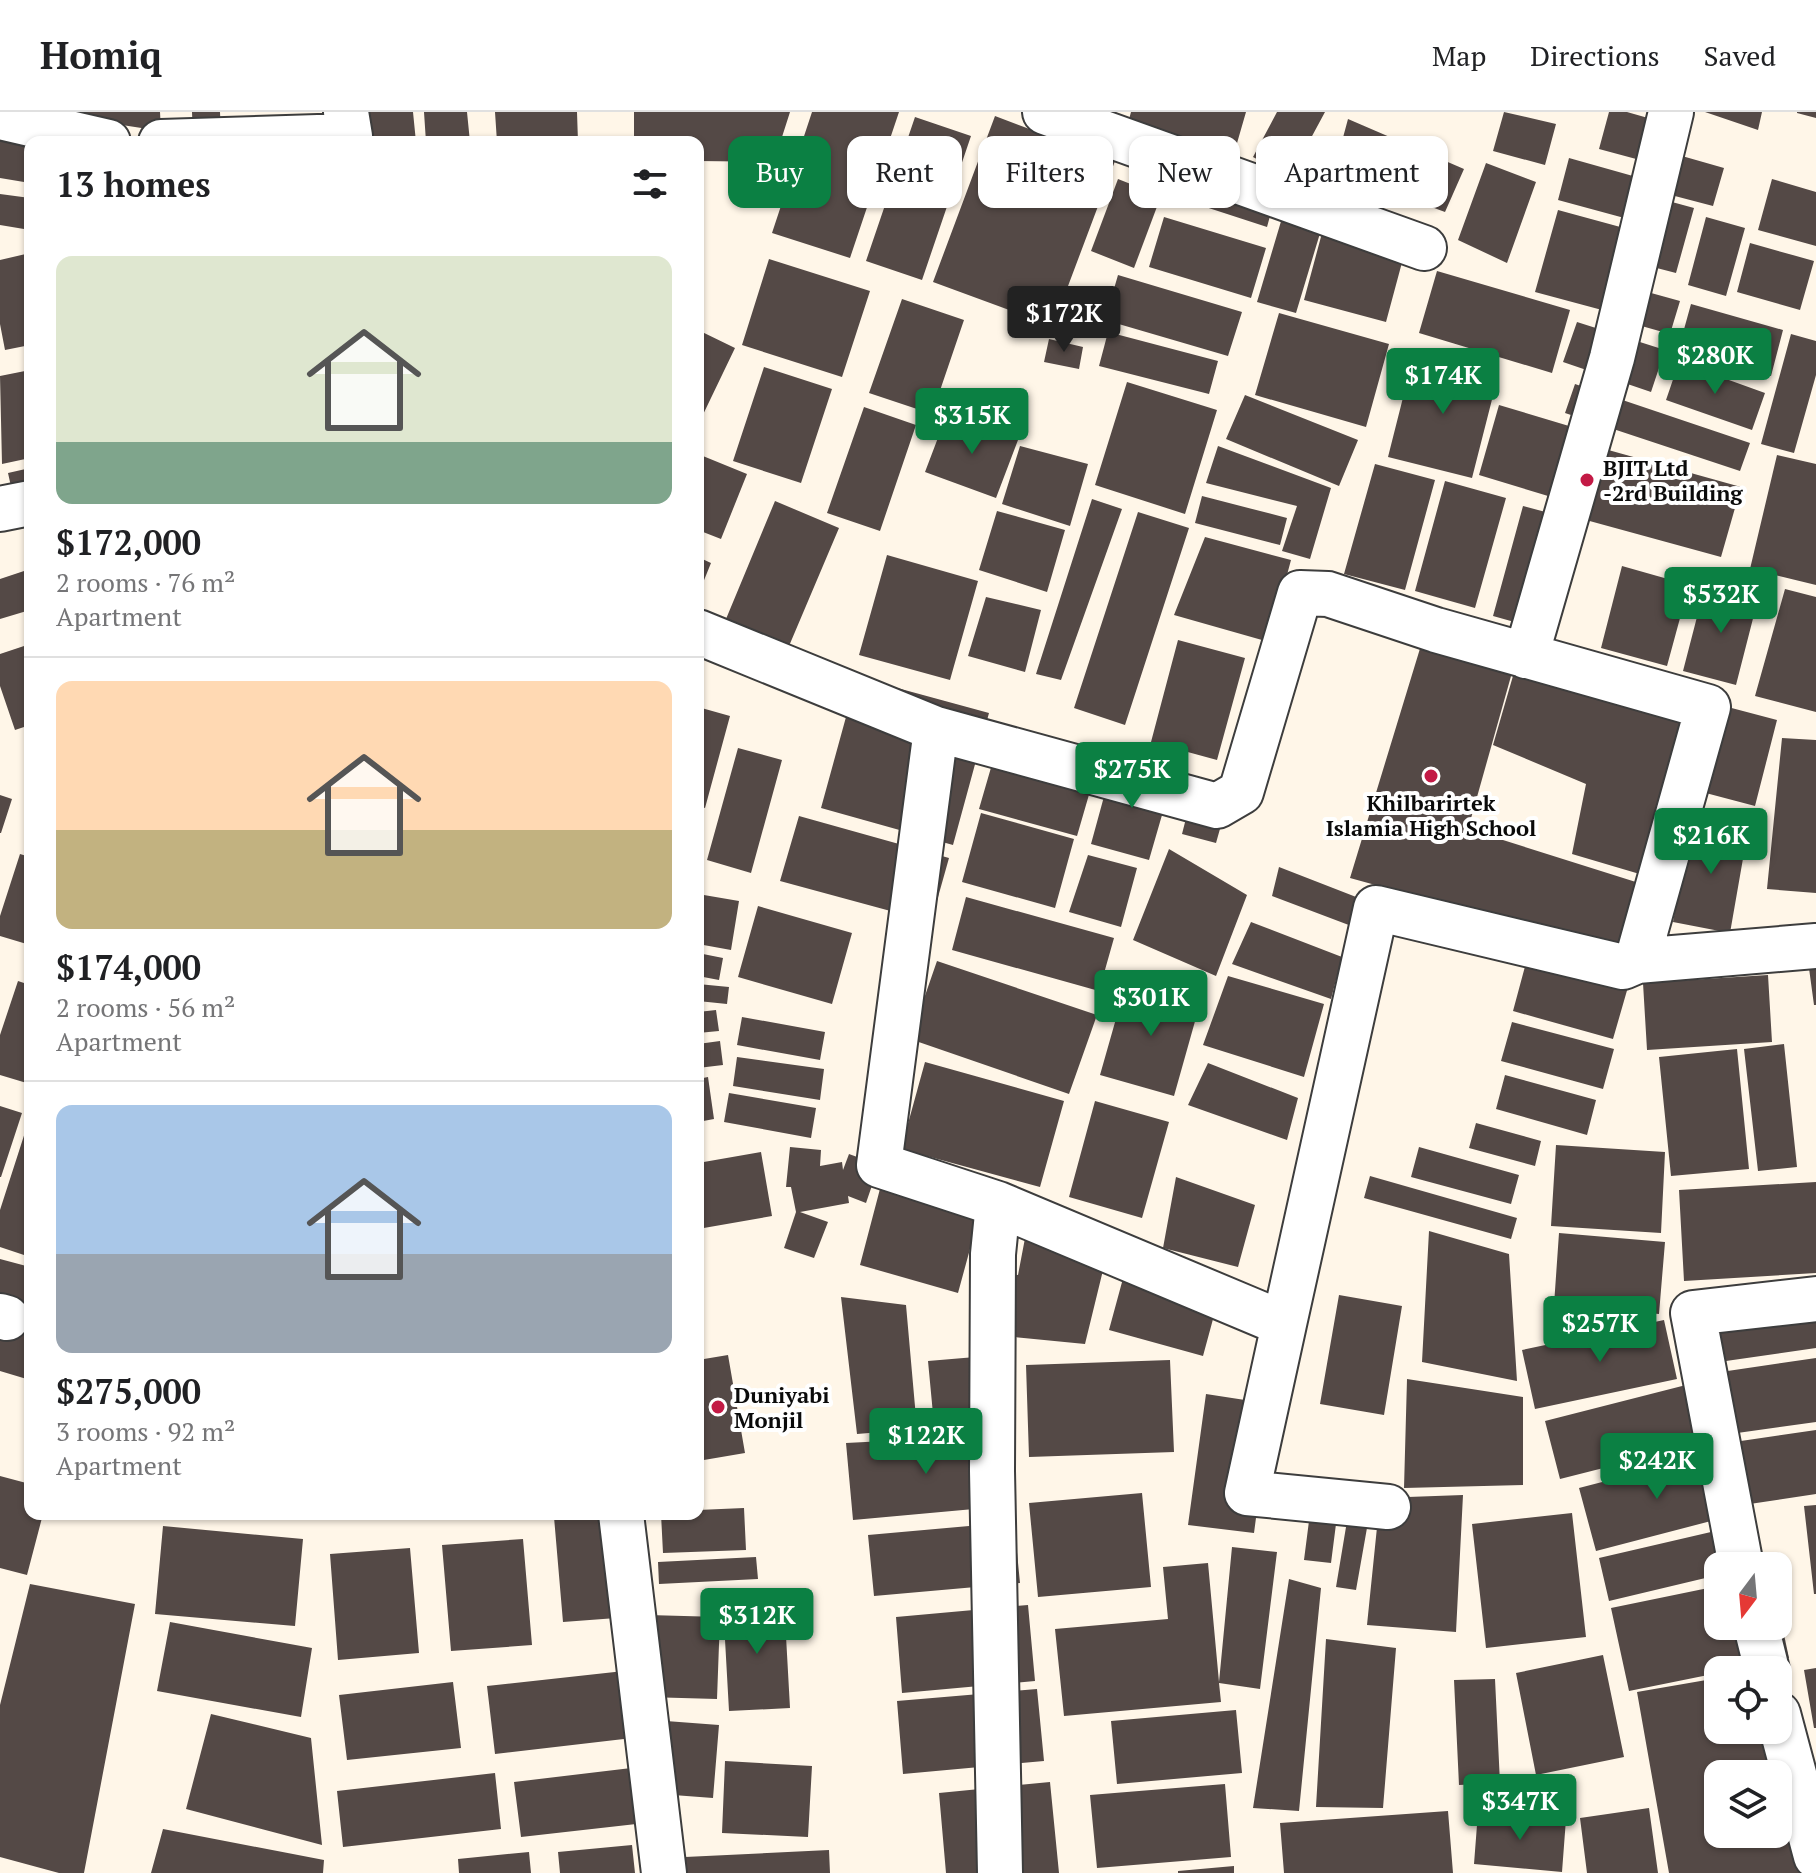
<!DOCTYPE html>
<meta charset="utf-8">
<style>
body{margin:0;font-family:"PT Serif",serif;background:#f2f2f2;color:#202124;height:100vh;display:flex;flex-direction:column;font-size:30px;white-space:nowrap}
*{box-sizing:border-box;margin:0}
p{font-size:26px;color:#757577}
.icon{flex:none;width:44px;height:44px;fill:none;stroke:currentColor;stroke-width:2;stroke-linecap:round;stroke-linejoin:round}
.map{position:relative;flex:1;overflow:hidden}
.details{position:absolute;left:24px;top:24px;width:680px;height:1384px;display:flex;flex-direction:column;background:#fff;border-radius:16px;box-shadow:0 2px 6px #0004}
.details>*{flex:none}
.hud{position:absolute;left:728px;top:24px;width:760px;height:72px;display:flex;gap:16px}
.needle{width:52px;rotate:196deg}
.fabs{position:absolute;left:1704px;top:1440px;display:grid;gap:16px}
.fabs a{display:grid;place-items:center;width:88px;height:88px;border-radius:16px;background:#fff;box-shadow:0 2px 6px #0004;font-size:40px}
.price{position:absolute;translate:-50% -68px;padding:0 18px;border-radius:8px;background:#0b8043;color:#fff;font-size:26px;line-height:52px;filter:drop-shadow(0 2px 4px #0008)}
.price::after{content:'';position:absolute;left:50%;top:48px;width:24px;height:18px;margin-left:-12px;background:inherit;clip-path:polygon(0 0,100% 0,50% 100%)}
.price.current{background:#222;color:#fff}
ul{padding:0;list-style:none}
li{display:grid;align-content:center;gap:16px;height:424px;padding:0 32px}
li+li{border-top:2px solid #e0e0e0}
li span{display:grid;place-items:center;height:248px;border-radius:16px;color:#555}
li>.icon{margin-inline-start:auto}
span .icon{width:144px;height:144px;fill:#fffc;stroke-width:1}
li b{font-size:34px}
h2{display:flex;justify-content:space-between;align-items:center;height:96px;padding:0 32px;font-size:34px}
.chip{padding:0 28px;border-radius:16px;background:#fff;box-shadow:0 2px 6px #0004;font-size:28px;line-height:72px}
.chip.current{background:#0b8043;color:#fff}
header{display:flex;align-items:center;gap:48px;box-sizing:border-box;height:112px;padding:0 40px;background:#fff;border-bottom:2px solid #e0e0e0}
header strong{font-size:38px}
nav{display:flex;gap:44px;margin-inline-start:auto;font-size:28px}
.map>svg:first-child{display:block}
</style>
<header>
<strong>Homiq</strong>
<nav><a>Map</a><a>Directions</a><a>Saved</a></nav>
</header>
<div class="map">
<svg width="1816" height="1761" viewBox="0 0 1816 1761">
<rect width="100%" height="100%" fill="#fff6e8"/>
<path fill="#544946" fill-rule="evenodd" d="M 57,0 L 160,0 L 161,19 L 57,3 Z
M 192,0 L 220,0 L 221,24 L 193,26 Z
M 368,0 L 413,0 L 416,30 L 372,30 Z
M 424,0 L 467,0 L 470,30 L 426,30 Z
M 495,0 L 577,0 L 578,30 L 497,30 Z
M 634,0 L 790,0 L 774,50 L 698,49 L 698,30 L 634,30 Z
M 812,0 L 899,0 L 850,146 L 772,121 Z
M 1131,0 L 1246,0 L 1233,45 L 1127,15 Z
M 1277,0 L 1325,0 L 1290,65 L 1253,45 Z
M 1504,0 L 1556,12 L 1545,53 L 1493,39 Z
M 1609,0 L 1627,0 L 1662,10 L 1651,51 L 1599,37 Z
M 1705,0 L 1762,0 L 1758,18 Z
M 1816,0 L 1816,6 L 1797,1 L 1797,0 Z
M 995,4 L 1115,49 L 1053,214 L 933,170 Z
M 915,5 L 971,24 L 922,168 L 866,149 Z
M 1348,7 L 1464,57 L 1445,100 L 1334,59 Z
M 0,26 L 30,32 L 30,71 L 0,66 Z
M 1682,44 L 1724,56 L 1713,94 L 1671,83 Z
M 1569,46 L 1640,66 L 1628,107 L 1558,88 Z
M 1486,51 L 1536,70 L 1507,151 L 1458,128 Z
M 1184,64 L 1273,93 L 1267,115 L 1178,86 Z
M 1118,67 L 1161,84 L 1134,156 L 1091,139 Z
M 1772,67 L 1816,80 L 1816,134 L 1758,118 Z
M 1639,81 L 1694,96 L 1676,161 L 1622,147 Z
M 0,82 L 30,86 L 30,118 L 0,113 Z
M 1558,98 L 1624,116 L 1602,198 L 1535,180 Z
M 1164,105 L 1266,136 L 1251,186 L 1149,155 Z
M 1706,105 L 1745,116 L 1726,184 L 1688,173 Z
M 1282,106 L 1321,118 L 1296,201 L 1257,190 Z
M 1322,121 L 1404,143 L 1386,210 L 1304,188 Z
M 1750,131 L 1814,149 L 1800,198 L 1737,180 Z
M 30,141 L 30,233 L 5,238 L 0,212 L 0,148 Z
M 769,147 L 870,179 L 842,265 L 742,233 Z
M 1437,159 L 1570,198 L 1552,261 L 1419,221 Z
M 1118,163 L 1242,200 L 1228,244 L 1105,208 Z
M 1615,171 L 1680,189 L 1670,222 L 1606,204 Z
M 902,187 L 964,208 L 932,302 L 869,281 Z
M 1691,192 L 1783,218 L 1771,264 L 1678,239 Z
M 1279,201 L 1389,232 L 1366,315 L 1255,283 Z
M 1577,210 L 1665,238 L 1651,280 L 1563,250 Z
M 698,218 L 735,236 L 698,313 Z
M 1108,220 L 1218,249 L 1209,282 L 1099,254 Z
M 1791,222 L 1816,229 L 1816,263 L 1794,341 L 1761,332 Z
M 1049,227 L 1083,235 L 1079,257 L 1044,250 Z
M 1414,242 L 1498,264 L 1472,366 L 1388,345 Z
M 1679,250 L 1765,281 L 1752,318 L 1666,288 Z
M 764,255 L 832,277 L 801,371 L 733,349 Z
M 30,258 L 30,346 L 2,352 L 0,264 Z
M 1127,270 L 1217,298 L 1185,402 L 1095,373 Z
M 1575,272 L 1750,331 L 1740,359 L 1565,301 Z
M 1245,283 L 1358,328 L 1339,374 L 1226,327 Z
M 1499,293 L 1589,320 L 1568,390 L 1479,363 Z
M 864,295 L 916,313 L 880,419 L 827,401 Z
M 947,302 L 1018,328 L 996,386 L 925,360 Z
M 1020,334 L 1088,352 L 1070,414 L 1002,392 Z
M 1218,334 L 1331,376 L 1310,447 L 1282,439 L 1297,394 L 1206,371 Z
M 1594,334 L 1741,375 L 1721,445 L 1575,405 Z
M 698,342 L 747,362 L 721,427 L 698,418 Z
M 1777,343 L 1816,352 L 1816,473 L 1750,457 Z
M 1375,352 L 1435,368 L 1405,478 L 1344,462 Z
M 30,356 L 30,384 L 14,388 L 8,361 Z
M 1445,369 L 1506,386 L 1475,496 L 1415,479 Z
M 1202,384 L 1287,406 L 1280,433 L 1195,411 Z
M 1092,387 L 1122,397 L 1061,568 L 1036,562 Z
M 775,389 L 839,416 L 789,534 L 726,507 Z
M 1523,394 L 1583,410 L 1553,521 L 1493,504 Z
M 997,399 L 1065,418 L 1047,480 L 979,458 Z
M 1138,400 L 1189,416 L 1125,613 L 1074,596 Z
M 1205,425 L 1291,448 L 1269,530 L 1174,503 Z
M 887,443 L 978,469 L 950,568 L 859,543 Z
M 698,445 L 711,451 L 698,483 Z
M 1622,454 L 1689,473 L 1667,554 L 1601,536 Z
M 30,457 L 30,498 L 0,507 L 0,467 Z
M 1705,474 L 1758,487 L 1736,573 L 1683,559 Z
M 1785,477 L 1816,485 L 1816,600 L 1755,584 Z
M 986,485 L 1041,498 L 1025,560 L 968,544 Z
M 1178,528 L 1245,546 L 1217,648 L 1151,630 Z
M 1422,530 L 1513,557 L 1468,717 L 1639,771 L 1619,840 L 1350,766 Z
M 30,532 L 30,613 L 15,618 L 0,574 L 0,542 Z
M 1515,557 L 1695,604 L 1643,763 L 1572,742 L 1586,672 L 1493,633 Z
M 857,565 L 989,601 L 953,733 L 821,696 Z
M 1724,594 L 1777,608 L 1755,694 L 1702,680 Z
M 698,595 L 730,604 L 705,696 L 698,694 Z
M 1782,626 L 1816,628 L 1816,781 L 1767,777 Z
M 999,628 L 1097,655 L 1077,724 L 979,697 Z
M 738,636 L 782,648 L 751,761 L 707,748 Z
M 1114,648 L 1173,665 L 1149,748 L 1091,732 Z
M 1194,675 L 1229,685 L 1216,731 L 1182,722 Z
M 0,683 L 12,687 L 1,721 L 0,721 Z
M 981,701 L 1074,727 L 1055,796 L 962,770 Z
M 799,704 L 949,746 L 931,810 L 780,769 Z
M 1691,708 L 1748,718 L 1730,821 L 1673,810 Z
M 1169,737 L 1247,783 L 1216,864 L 1133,828 Z
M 20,742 L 30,745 L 30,833 L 0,824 L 0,804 Z
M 1088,743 L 1137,756 L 1121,815 L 1069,800 Z
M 1279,755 L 1369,790 L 1362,818 L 1272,784 Z
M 698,782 L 739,789 L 731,838 L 698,832 Z
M 966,785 L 1114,826 L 1099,879 L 952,838 Z
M 758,794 L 852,821 L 832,892 L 738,865 Z
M 1251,810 L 1342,845 L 1331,887 L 1232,852 Z
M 698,841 L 723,846 L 719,868 L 698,864 Z
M 1527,847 L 1628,875 L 1613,927 L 1513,899 Z
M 1816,848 L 1816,893 L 1814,893 L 1808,849 Z
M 937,849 L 1097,903 L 1069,982 L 910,927 Z
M 1768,863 L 1772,930 L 1647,938 L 1643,871 Z
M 1228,864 L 1324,892 L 1304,965 L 1203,933 Z
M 1127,868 L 1201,888 L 1174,984 L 1100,963 Z
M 18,869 L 30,873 L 30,972 L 0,963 L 0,923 Z
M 698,872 L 729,875 L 727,892 L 698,889 Z
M 716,898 L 719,919 L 698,921 L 698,900 Z
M 742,905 L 825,920 L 820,948 L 737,933 Z
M 1512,910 L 1614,937 L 1603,977 L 1501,949 Z
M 720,929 L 723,953 L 698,956 L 698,932 Z
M 1784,932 L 1797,1055 L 1758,1059 L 1744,937 Z
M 1737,937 L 1749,1057 L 1671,1064 L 1659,945 Z
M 737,945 L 824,957 L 820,988 L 733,974 Z
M 925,950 L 1064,989 L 1040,1075 L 901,1037 Z
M 1208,951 L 1298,986 L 1287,1028 L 1188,993 Z
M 1505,963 L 1596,988 L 1587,1023 L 1496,997 Z
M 708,965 L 714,1007 L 698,1010 L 698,967 Z
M 729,981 L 816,996 L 811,1026 L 724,1010 Z
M 1095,989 L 1169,1010 L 1142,1106 L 1069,1085 Z
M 0,994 L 22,1001 L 1,1065 L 0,1065 Z
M 29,1008 L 30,1008 L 30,1145 L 0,1135 L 0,1098 Z
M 1476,1011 L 1541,1029 L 1535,1054 L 1469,1036 Z
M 1556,1033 L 1665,1040 L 1661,1121 L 1551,1114 Z
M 790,1035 L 821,1038 L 820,1054 L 842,1050 L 843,1058 L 849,1042 L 879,1053 L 866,1091 L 848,1084 L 849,1091 L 800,1100 L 828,1110 L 814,1146 L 784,1136 L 796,1100 L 791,1075 L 786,1075 Z
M 1419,1035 L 1519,1063 L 1511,1092 L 1411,1065 Z
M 761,1040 L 772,1104 L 698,1117 L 698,1051 Z
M 886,1054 L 985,1082 L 958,1181 L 860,1153 Z
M 1370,1064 L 1517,1106 L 1511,1127 L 1364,1086 Z
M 1176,1065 L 1255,1093 L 1238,1155 L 1163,1136 Z
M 1816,1070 L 1816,1161 L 1684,1169 L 1679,1078 Z
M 1429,1119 L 1509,1142 L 1517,1269 L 1422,1250 Z
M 1026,1121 L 1105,1150 L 1085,1232 L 984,1222 L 990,1160 L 1018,1163 Z
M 1559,1121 L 1665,1130 L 1659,1202 L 1554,1193 Z
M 0,1147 L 30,1155 L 30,1268 L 0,1259 Z
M 1128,1148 L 1222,1174 L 1203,1244 L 1109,1218 Z
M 1816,1172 L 1816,1236 L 1719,1250 L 1710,1187 Z
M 1339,1183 L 1402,1194 L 1384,1303 L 1320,1292 Z
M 841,1185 L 906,1193 L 917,1317 L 857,1322 Z
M 1664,1208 L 1677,1267 L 1535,1297 L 1522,1238 Z
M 1011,1242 L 1016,1294 L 933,1302 L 928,1249 Z
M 728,1243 L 745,1341 L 698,1349 L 698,1248 Z
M 1816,1246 L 1816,1310 L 1723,1323 L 1714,1261 Z
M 1170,1248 L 1174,1340 L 1029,1345 L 1026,1253 Z
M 1407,1267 L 1523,1285 L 1523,1373 L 1404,1376 Z
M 1686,1273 L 1702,1331 L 1560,1367 L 1545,1309 Z
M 1206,1282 L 1271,1292 L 1254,1421 L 1188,1413 Z
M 1816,1318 L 1816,1382 L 1743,1393 L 1734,1330 Z
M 1001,1323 L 1007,1394 L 853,1408 L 846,1331 Z
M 1718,1340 L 1734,1403 L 1596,1439 L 1579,1376 Z
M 0,1364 L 30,1372 L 30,1402 L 43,1402 L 27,1463 L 0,1456 Z
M 1314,1370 L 1341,1373 L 1331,1451 L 1304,1448 Z
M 1352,1379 L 1373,1382 L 1356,1478 L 1336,1475 Z
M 1142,1381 L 1151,1475 L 1038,1485 L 1029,1391 Z
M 1463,1383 L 1456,1520 L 1367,1513 L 1380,1386 Z
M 1816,1393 L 1816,1482 L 1814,1482 L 1804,1394 Z
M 744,1396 L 746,1438 L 663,1441 L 661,1402 L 698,1402 L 698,1398 Z
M 1572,1401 L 1586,1525 L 1486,1536 L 1472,1412 Z
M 330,1402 L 427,1402 L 427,1405 L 330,1406 Z
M 586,1402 L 635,1402 L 643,1504 L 563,1510 L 554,1405 Z
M 1014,1410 L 1020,1471 L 874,1484 L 868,1423 Z
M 1754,1410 L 1764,1452 L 1718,1454 L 1718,1463 L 1609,1489 L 1599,1446 Z
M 163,1414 L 303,1427 L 295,1514 L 155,1502 Z
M 523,1427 L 532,1533 L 451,1539 L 442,1433 Z
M 1232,1435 L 1277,1440 L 1260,1577 L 1219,1571 L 1221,1590 L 1064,1604 L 1055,1517 L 1168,1507 L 1163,1455 L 1208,1451 L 1219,1570 Z
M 410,1436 L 419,1541 L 338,1548 L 330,1442 Z
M 756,1445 L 758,1467 L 659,1472 L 658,1450 Z
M 1289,1467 L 1321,1476 L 1299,1699 L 1253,1696 Z
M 30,1472 L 135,1492 L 84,1761 L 59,1761 L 0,1745 L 0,1593 Z
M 1718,1474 L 1718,1514 L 1778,1514 L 1779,1499 L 1789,1546 L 1730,1558 L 1718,1558 L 1718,1561 L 1629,1579 L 1611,1496 Z
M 784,1488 L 790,1596 L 729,1599 L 723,1492 Z
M 1028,1493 L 1035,1569 L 902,1581 L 896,1505 Z
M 648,1503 L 720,1505 L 717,1587 L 646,1585 Z
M 170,1510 L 312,1536 L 301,1605 L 157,1579 Z
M 1326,1527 L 1396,1536 L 1383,1696 L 1316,1695 Z
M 1603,1543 L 1624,1645 L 1536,1663 L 1516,1561 Z
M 1786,1554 L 1816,1724 L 1816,1761 L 1669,1761 L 1637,1580 L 1718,1566 L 1718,1618 L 1778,1618 L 1778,1556 ZM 1718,1662 L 1778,1662 L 1778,1722 L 1718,1722 Z
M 1816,1556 L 1816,1616 L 1814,1616 L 1804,1558 Z
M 633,1558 L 641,1625 L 495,1642 L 487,1574 Z
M 1495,1567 L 1500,1671 L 1459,1673 L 1454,1568 Z
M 453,1570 L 461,1636 L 347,1648 L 339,1583 Z
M 1037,1577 L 1044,1649 L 903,1662 L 897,1589 Z
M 1236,1598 L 1242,1661 L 1117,1672 L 1111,1609 Z
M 211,1602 L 311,1626 L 322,1733 L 186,1697 Z
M 666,1609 L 719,1613 L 713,1686 L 660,1682 Z
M 725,1649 L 812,1654 L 808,1725 L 722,1721 Z
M 648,1654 L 654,1710 L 521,1725 L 514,1670 Z
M 495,1661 L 501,1717 L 343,1735 L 337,1679 Z
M 1050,1670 L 1059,1761 L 946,1761 L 939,1681 Z
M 1225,1672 L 1231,1745 L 1097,1756 L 1090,1683 Z
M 1649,1696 L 1658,1761 L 1587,1761 L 1580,1706 Z
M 1448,1699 L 1453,1761 L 1284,1761 L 1280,1711 Z
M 1478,1700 L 1566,1707 L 1562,1760 L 1474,1752 Z
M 163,1717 L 324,1748 L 323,1761 L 151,1761 Z
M 632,1733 L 635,1761 L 560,1761 L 558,1740 Z
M 829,1738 L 830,1761 L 686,1761 L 685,1745 Z
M 529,1740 L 531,1761 L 459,1761 L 458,1747 Z
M 1234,1754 L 1234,1761 L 1178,1761 L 1178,1759 Z"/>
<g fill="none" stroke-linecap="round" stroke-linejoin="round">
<g stroke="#3d3d3d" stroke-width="48">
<path id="minor" d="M 1045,0 L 1424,136
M 0,5 L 108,30
M 161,30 L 350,24 L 346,0
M 0,397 L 30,391
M 698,520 L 936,617 L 879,1053 L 998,1092 L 993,1142 L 992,1359 L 1000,1761
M 1526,544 L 1612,246 L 1671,0
M 936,617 L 1217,694 L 1241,680 L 1300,481 L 1328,482 L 1436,518 L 1708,595 L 1637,849 L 1816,834
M 998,1092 L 1284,1212 L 1376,796 L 1623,855 L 1637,849
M 0,1204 L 7,1206
M 1284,1212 L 1247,1381 L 1388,1395
M 621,1402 L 664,1761
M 1741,1454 L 1693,1201 L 1816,1187
M 1756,1514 L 1767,1558
M 1778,1602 L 1816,1744"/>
</g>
<use href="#minor" stroke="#fff" stroke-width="44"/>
</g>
<g fill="#c31a45" stroke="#fff" stroke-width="3">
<circle cx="1587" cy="368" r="8"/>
<circle cx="1431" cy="664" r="8"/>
<circle cx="718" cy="1295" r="8"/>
</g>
<g text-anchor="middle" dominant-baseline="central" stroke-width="8" stroke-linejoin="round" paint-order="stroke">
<g font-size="22" font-weight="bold" fill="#0a0a0a" stroke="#fff" text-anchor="start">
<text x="1603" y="355">BJIT Ltd<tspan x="1603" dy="25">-2rd Building</tspan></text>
<text x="1431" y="690" text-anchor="middle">Khilbarirtek<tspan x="1431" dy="25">Islamia High School</tspan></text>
<text x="734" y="1282">Duniyabi<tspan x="734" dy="25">Monjil</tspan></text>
</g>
</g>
</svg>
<div class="fabs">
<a><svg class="needle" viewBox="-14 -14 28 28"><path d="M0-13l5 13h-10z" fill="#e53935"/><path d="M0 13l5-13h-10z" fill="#757577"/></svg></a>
<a><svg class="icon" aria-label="locate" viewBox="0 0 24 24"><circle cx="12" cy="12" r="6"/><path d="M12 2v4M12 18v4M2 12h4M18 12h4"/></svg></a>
<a><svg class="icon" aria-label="layers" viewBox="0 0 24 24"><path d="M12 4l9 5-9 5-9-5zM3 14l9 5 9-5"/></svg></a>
</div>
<b class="price current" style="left:1064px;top:242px">$172K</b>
<b class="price" style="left:1715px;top:284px">$280K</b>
<b class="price" style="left:1443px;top:304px">$174K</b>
<b class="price" style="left:972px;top:344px">$315K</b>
<b class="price" style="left:1721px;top:523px">$532K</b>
<b class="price" style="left:1132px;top:698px">$275K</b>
<b class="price" style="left:1711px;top:764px">$216K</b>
<b class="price" style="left:1151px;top:926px">$301K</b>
<b class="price" style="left:1600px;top:1252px">$257K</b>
<b class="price" style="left:926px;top:1364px">$122K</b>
<b class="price" style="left:1657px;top:1389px">$242K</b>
<b class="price" style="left:757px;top:1544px">$312K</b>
<b class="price" style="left:1520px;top:1730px">$347K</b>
<div class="hud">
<a class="chip current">Buy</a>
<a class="chip">Rent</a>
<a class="chip">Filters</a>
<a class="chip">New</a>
<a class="chip">Apartment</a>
</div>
<section class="details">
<h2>13 homes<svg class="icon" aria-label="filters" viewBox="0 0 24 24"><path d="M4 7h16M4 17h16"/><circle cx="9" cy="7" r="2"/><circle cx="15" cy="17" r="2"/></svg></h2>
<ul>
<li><span style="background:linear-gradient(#dfe7d0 75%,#7fa58c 0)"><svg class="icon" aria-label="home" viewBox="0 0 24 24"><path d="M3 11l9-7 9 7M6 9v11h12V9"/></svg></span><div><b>$172,000</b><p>2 rooms · 76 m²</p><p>Apartment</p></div></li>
<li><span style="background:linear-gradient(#ffd9b3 60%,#c2b280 0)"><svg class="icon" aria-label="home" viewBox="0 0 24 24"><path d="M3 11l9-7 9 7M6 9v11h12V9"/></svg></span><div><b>$174,000</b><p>2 rooms · 56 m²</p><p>Apartment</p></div></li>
<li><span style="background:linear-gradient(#a9c7e8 60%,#9aa5b1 0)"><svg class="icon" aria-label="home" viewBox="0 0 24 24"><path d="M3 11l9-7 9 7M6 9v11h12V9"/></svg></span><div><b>$275,000</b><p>3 rooms · 92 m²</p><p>Apartment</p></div></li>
</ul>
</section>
</div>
